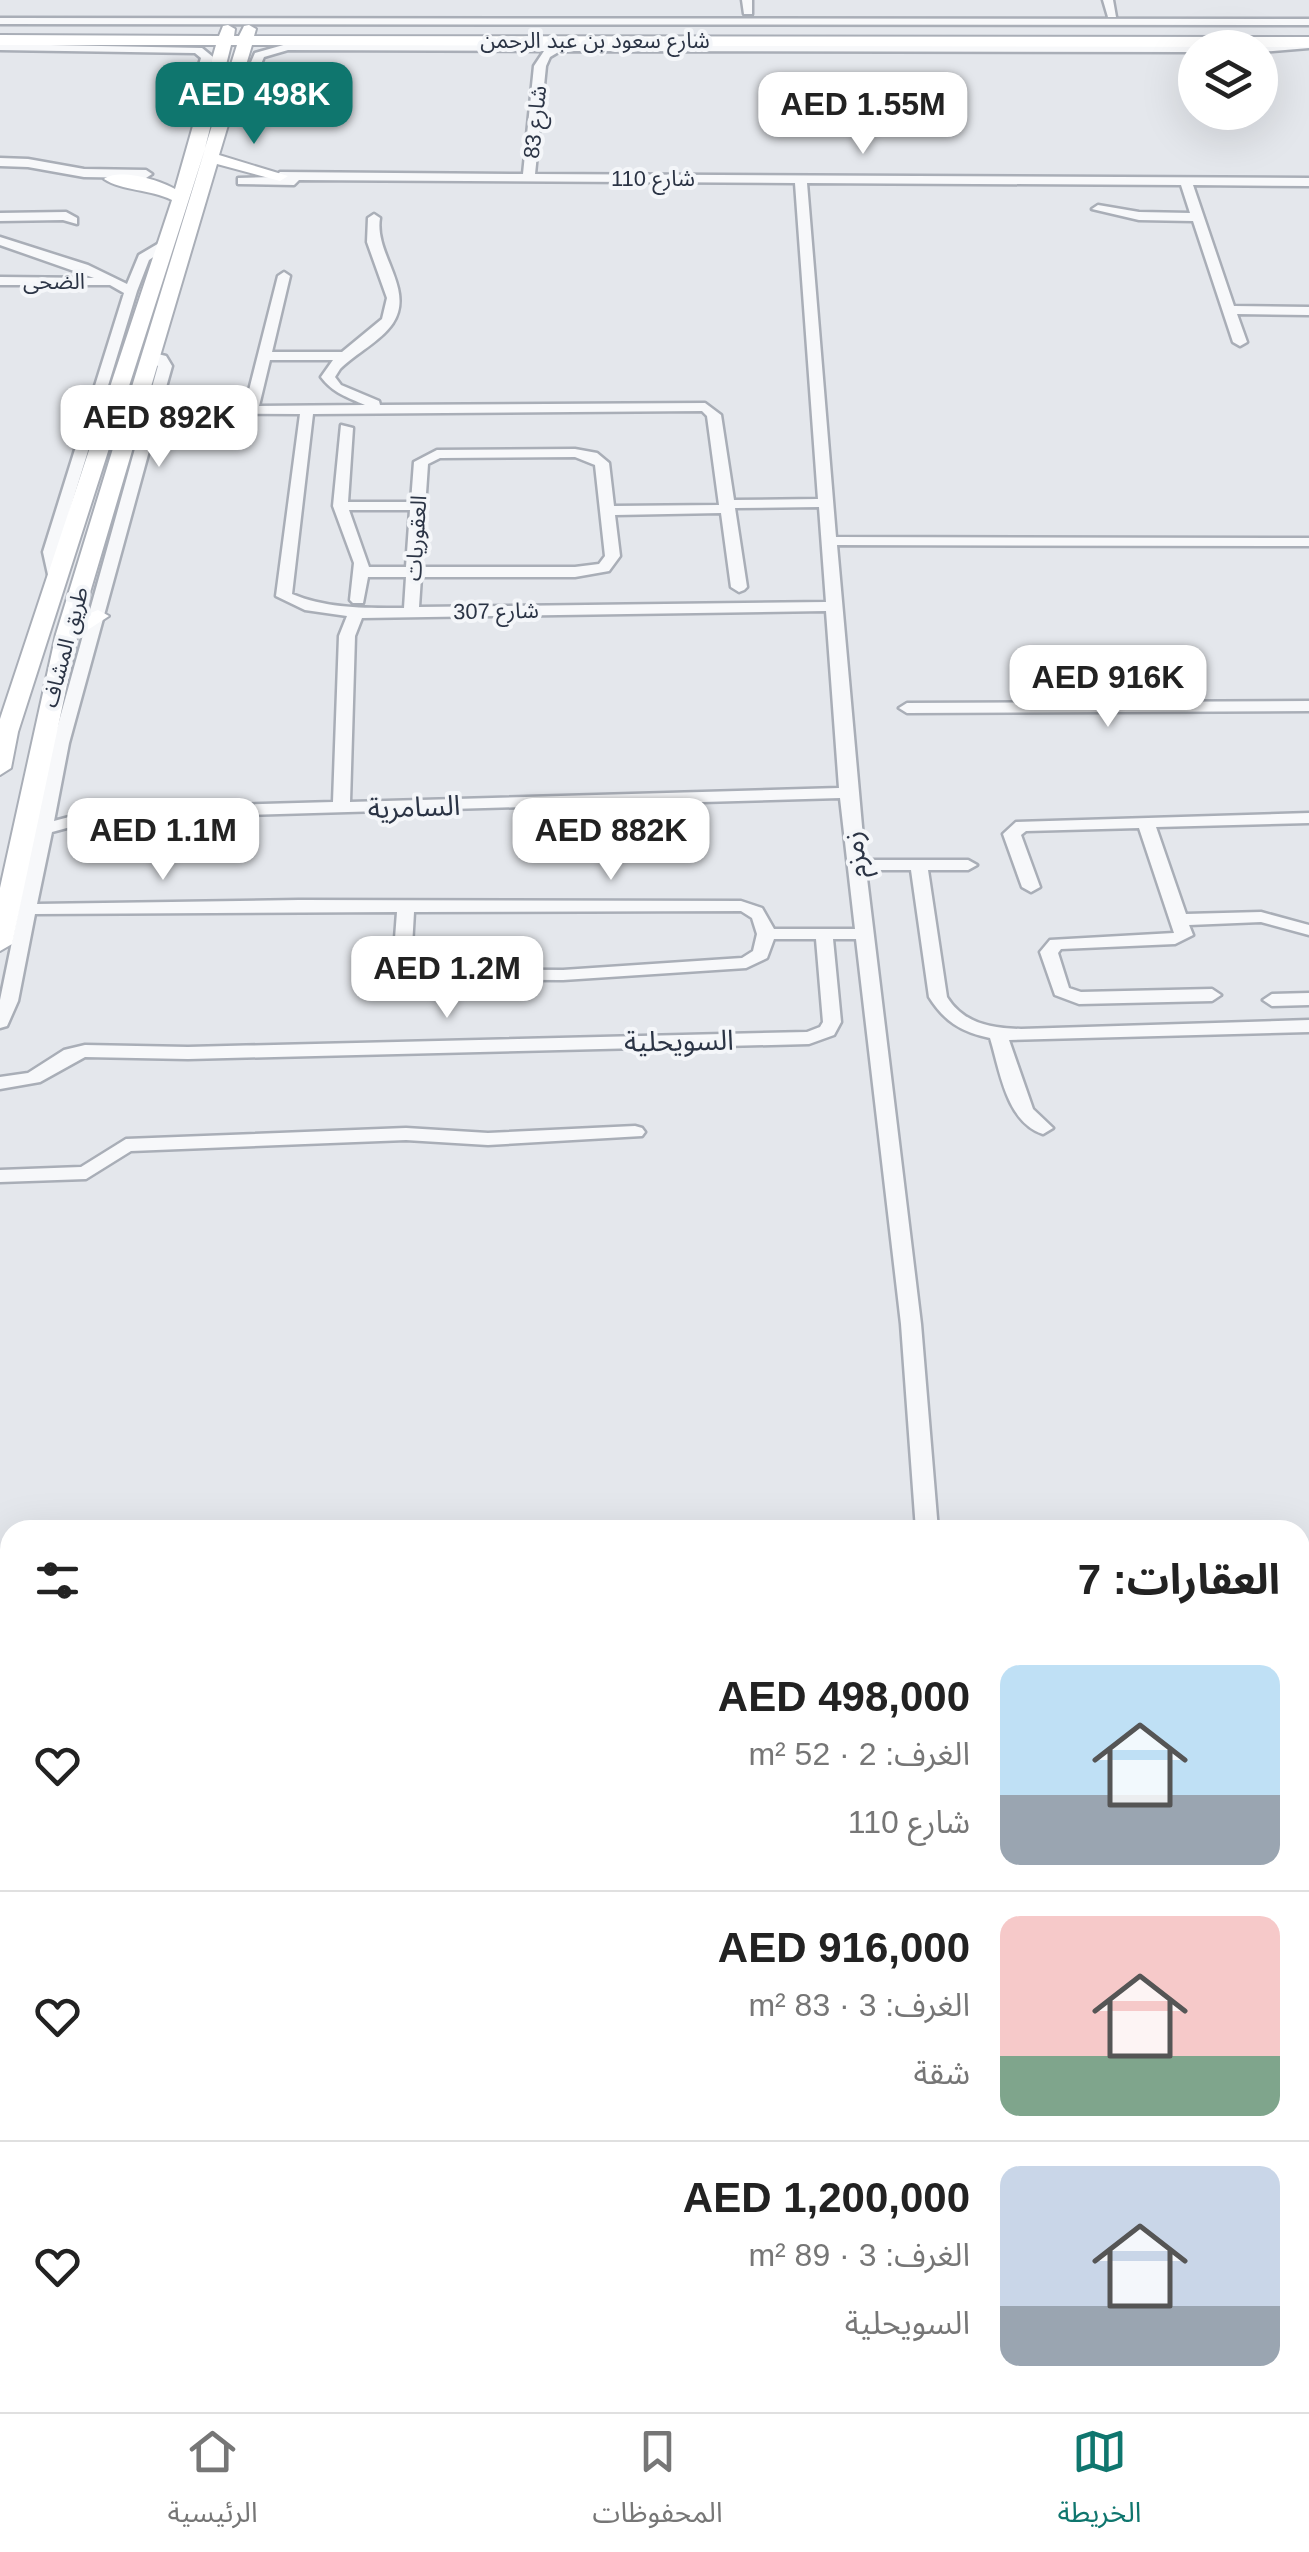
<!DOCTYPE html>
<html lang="ar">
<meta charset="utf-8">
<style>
body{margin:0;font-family:Helvetica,"Noto Sans Arabic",sans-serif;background:#f6f6f6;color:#222;direction:rtl;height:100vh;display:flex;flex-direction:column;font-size:38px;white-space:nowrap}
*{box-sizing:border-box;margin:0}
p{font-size:32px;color:#767676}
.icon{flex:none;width:55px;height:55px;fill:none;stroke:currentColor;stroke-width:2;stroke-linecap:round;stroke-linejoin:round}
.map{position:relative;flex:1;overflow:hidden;direction:ltr}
.side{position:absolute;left:0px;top:1520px;width:1310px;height:892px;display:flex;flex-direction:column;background:#fff;border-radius:30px 30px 0 0;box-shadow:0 10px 40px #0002;direction:rtl}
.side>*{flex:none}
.fabs{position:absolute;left:1178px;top:30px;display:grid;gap:20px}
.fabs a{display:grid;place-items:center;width:100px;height:100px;border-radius:50%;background:#fff;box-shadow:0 10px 40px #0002;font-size:50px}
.price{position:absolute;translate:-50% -85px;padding:0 22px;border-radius:20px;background:#fff;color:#222;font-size:32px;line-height:65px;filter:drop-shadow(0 2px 5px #0008)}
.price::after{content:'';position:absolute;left:50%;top:60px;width:30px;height:22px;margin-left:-15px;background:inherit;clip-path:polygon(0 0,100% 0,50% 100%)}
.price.current{background:#0f766e;color:#fff}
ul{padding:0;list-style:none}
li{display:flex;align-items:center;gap:30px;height:250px;padding:0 30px}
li+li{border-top:2px solid #e0e0e0}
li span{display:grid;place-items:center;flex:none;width:280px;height:200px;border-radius:20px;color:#555}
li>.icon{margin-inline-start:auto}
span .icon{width:120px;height:120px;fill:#fffc;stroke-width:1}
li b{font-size:42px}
h2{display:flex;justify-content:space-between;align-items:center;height:120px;padding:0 30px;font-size:42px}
.menu{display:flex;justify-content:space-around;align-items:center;height:140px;border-top:2px solid #e0e0e0;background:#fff;font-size:28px;color:#767676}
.menu a{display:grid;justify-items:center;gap:5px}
.menu .current{color:#0f766e}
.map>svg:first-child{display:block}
</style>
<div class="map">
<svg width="1309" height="2412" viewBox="0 0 1309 2412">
<rect width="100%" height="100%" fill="#e4e7ec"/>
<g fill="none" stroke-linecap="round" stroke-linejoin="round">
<g stroke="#a9aeb7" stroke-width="5">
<path id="street" d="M 742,0 L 752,0 L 752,14 L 744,14 Z
M 1103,0 L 1113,0 L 1116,17 L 1108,17 Z
M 0,18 L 1309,19 L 1309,25 L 0,24 Z
M 1309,42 L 1309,48 L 1260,52 L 1260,48 L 1256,48 Z
M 0,44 L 202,48 L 213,57 L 203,90 L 216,99 L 206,101 L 191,91 L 201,58 L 195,53 L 0,50 Z
M 287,44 L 1195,46 L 1199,48 L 1195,48 L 1195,52 L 560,51 L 550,57 L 546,66 L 535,174 L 1309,178 L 1309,186 L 1193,185 L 1234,306 L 1309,307 L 1309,315 L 1237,314 L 1247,342 L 1240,346 L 1233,342 L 1193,221 L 1139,220 L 1092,209 L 1098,205 L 1139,212 L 1190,213 L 1181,185 L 807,183 L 836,537 L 1309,538 L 1309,546 L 837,545 L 865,860 L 968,860 L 977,865 L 968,870 L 928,870 L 947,997 C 964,1024 991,1028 1021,1029 L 1309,1020 L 1309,1032 L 1009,1040 L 1033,1109 L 1053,1128 L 1043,1134 C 1006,1122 1000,1070 990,1038 C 961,1032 944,1021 929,997 L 911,870 L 866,870 L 921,1324 L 938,1530 L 916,1530 L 901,1324 L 856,939 L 833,939 L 841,1022 L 834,1035 L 809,1044 L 188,1059 L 85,1057 L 40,1082 L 0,1089 L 0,1077 L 28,1073 L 64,1050 L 85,1045 L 188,1047 L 807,1032 L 820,1027 L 823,1022 L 816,939 L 774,939 L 767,958 L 746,968 L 563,980 L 410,979 L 404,978 L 393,965 L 397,912 L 35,914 L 18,1001 L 7,1026 L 0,1028 L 0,1000 L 53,743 L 158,366 L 145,357 L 145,351 L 166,356 L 172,366 L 163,398 L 179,405 L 245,406 L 278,276 L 284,272 L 290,276 L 272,352 L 342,352 L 382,319 L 387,298 L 367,242 L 368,218 L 374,214 L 380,218 C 374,254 415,289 393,323 C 380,342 356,353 340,369 L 335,377 L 341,385 L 379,401 L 380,405 L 705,403 L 721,415 L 734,500 L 818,499 L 795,183 L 299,180 L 294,185 L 238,184 L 238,178 L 275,177 L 280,172 L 523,174 L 534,66 L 544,51 L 288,50 L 264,57 L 249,92 L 233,100 L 225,100 L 225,96 L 240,88 L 255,53 ZM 270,360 L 333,360 L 321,377 C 333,393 347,397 365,405 L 259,406 ZM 161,407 L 177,413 L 300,414 L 276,596 L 305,610 L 347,616 L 339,636 L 333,802 L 99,809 L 54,821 L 69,743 ZM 702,411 L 707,416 L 719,505 L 614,506 L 609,463 L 597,453 L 575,449 L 437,450 L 414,462 L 411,502 L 348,502 L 353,428 L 341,425 L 333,506 L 354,563 L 350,600 L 353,603 L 363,603 L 368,577 L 406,577 L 404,608 C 365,608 328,609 292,594 L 313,414 ZM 575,457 L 595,465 L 605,556 L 599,564 L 575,567 L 421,567 L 428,464 L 440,458 ZM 819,507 L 826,602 L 419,607 L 421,577 L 575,577 L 609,571 L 620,556 L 615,515 L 721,513 L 731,587 L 739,592 L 744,590 L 747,587 L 735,508 ZM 349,510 L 410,510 L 406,567 L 369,567 ZM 826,611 L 839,788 L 350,802 L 355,636 L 362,618 ZM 840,798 L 855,929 L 774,929 L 762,908 L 741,901 L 299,900 L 37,904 L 52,832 L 100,819 ZM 741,911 L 752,918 L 757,934 L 753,951 L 742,958 L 563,970 L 415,969 L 411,964 L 414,912 Z
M 0,158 L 28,159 L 84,169 L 146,170 L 152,174 L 146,178 L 84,177 L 28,167 L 0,166 Z
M 66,212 L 77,218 L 77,224 L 63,220 L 0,221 L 0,213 Z
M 0,237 L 88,265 L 127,284 L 139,255 L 161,242 L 171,245 L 149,260 L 137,291 L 57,552 L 65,579 L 57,584 L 49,579 L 43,552 L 124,293 L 110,285 L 0,285 L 0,277 L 94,278 L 0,245 Z
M 1309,701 L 1309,711 L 907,713 L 899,708 L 907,703 Z
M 1309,813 L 1309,823 L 1156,827 L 1186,914 L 1261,912 L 1309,925 L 1309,935 L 1261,922 L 1189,925 L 1193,935 L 1175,944 L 1061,949 L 1058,953 L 1069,988 L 1081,992 L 1212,989 L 1221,995 L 1212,1001 L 1079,1004 L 1055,995 L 1040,952 L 1050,940 L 1174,933 L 1139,828 L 1026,831 L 1021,835 L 1040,887 L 1031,892 L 1022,887 L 1003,834 L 1016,822 Z
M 1309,993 L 1309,1005 L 1272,1006 L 1263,1000 L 1272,994 Z
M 635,1126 L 642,1128 L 645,1132 L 642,1136 L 488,1145 L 406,1140 L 131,1151 L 86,1179 L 0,1182 L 0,1170 L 81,1167 L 126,1139 L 406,1128 L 488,1133 Z
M 1300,2242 L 1309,2242 L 1309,2268 L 1300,2268 Z
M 724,2402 L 754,2402 L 754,2412 L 724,2412 Z
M 856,2402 L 886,2402 L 887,2412 L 857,2412 Z"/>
</g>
<g stroke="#a9aeb7" stroke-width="4">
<path id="secondary" d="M 228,25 L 235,29 L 234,36 L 239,36 L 244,26 L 249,25 L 256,29 L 254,36 L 1309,37 L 1309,47 L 252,45 L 219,155 L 288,176 L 280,181 L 217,164 L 83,616 L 98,610 L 109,616 L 77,637 L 12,944 L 0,951 L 0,888 L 56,634 L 205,149 L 18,732 L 11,768 L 0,775 L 0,719 L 172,200 C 150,189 122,191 104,179 C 119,168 159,180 175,189 L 216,45 L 0,45 L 0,35 L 219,36 L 223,26 ZM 231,45 L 237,45 L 205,148 Z
M 1300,2096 L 1309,2096 L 1309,2128 L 1300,2128 Z
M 0,2131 L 10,2131 L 10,2165 L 0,2165 Z"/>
</g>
<use href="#street" fill="#f7f8fa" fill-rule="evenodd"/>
<use href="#secondary" fill="#fff" fill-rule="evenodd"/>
</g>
<path fill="#a1a5ae" d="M 1300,1553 L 1309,1553 L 1309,2069 L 1300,2069 Z"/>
<path fill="#bbc0ca" stroke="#83868d" stroke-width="2.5" d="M 1300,1553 L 1309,1553 L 1309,2042 L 1300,2042 Z"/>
<g text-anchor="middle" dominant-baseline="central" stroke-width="8" stroke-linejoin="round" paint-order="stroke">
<g font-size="22" fill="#2b3445" stroke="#f4f6f9">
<text x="595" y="40">شارع سعود بن عبد الرحمن</text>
<text transform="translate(535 122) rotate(-84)">شارع 83</text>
<text x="653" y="178">شارع 110</text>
<text x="54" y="281">الضحى</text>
<text transform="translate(416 538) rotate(-86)">العقوريات</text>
<text transform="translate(496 611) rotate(-1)">شارع 307</text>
<text transform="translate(65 647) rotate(-75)">طريق المشاف</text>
</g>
<g font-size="28" fill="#2b3445" stroke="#f4f6f9">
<text transform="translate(414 807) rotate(-2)">السامرية</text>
<text transform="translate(855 855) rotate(-97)">زمزم</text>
<text transform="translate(679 1041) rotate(-1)">السويحلية</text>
</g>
</g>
</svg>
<div class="fabs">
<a><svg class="icon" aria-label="layers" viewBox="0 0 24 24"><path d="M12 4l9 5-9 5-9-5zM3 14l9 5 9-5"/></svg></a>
</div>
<b class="price current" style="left:254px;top:147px">AED 498K</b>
<b class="price" style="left:863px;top:157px">AED 1.55M</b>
<b class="price" style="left:159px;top:470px">AED 892K</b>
<b class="price" style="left:1108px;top:730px">AED 916K</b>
<b class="price" style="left:163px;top:883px">AED 1.1M</b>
<b class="price" style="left:611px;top:883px">AED 882K</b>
<b class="price" style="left:447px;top:1021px">AED 1.2M</b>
<section class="side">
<h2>العقارات: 7<svg class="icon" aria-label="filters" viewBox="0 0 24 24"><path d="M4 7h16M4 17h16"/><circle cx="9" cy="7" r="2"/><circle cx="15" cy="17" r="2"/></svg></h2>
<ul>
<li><span style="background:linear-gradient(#bfe0f5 65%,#9aa5b1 0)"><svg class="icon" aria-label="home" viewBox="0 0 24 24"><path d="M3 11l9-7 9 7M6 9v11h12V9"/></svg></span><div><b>AED 498,000</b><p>الغرف: 2 · 52 m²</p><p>شارع 110</p></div><svg class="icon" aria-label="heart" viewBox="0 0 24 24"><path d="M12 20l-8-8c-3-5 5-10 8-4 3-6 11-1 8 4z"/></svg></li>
<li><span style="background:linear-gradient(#f6c9c9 70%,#7fa58c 0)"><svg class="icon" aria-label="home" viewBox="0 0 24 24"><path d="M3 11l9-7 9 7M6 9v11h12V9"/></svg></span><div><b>AED 916,000</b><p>الغرف: 3 · 83 m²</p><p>شقة</p></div><svg class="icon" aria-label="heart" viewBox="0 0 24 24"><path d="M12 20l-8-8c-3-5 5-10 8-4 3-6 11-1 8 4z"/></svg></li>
<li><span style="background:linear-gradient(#c9d6e8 70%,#9aa5b1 0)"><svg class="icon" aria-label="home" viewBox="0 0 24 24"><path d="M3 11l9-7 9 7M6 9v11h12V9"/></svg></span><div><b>AED 1,200,000</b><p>الغرف: 3 · 89 m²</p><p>السويحلية</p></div><svg class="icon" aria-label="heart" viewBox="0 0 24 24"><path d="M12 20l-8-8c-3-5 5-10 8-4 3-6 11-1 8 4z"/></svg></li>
</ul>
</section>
</div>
<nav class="menu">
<a class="current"><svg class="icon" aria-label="map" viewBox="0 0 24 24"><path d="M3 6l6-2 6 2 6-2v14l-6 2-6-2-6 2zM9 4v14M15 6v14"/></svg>الخريطة</a>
<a><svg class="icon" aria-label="saved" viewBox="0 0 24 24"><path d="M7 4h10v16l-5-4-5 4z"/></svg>المحفوظات</a>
<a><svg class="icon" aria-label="home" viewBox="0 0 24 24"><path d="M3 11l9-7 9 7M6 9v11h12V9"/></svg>الرئيسية</a>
</nav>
